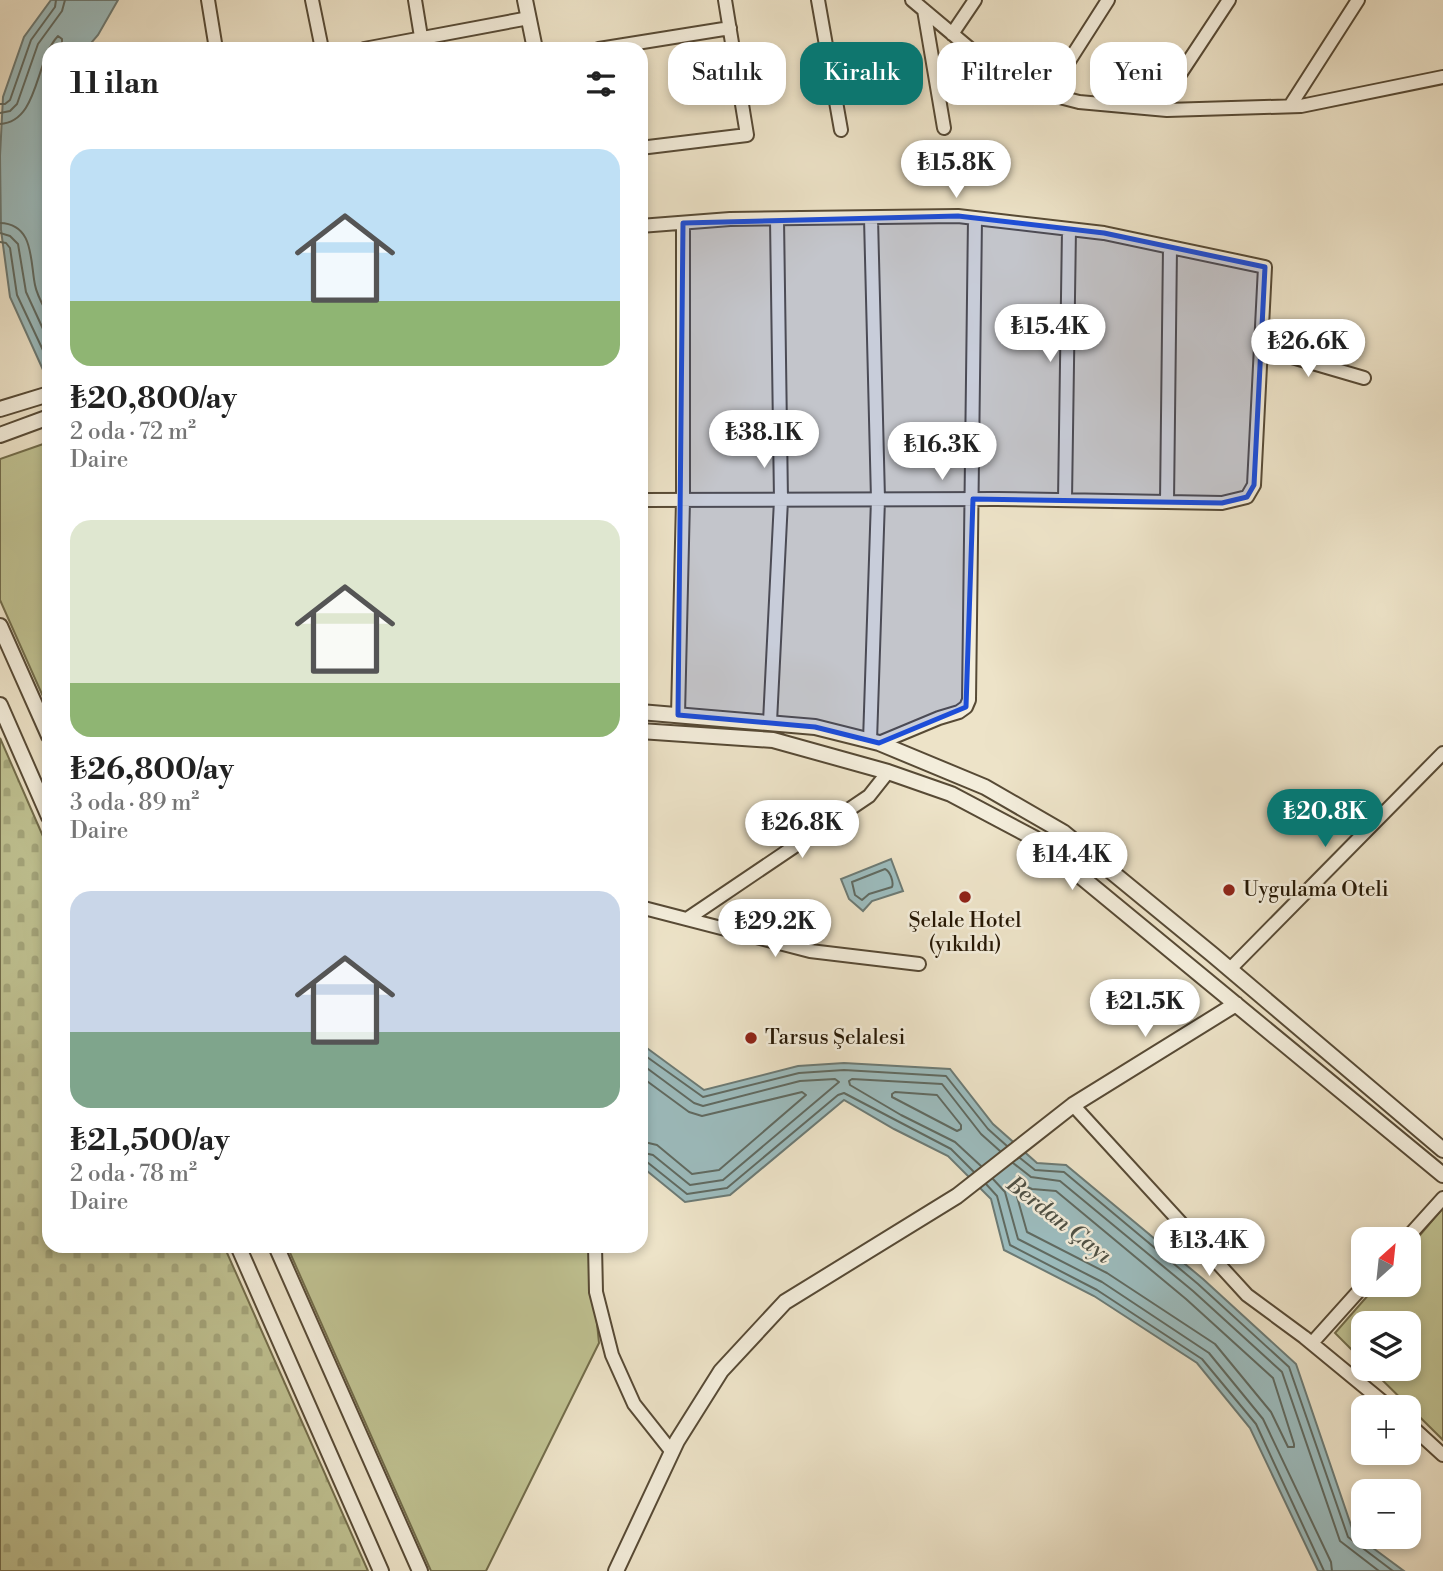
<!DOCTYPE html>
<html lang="tr">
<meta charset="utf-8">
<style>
body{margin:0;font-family:"Libre Bodoni",serif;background:#f6f6f6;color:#222;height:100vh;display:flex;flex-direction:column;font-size:26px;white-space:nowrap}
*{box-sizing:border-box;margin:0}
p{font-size:23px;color:#767676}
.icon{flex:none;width:38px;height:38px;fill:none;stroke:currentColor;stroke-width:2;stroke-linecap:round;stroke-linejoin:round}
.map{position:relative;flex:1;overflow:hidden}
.sheet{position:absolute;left:42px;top:42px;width:606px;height:1211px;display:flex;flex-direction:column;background:#fff;border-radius:21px;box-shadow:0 4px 10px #0003}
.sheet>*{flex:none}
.top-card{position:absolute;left:668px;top:42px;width:665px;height:63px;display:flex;gap:14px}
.needle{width:46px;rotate:27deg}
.tools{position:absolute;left:1351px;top:1227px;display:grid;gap:14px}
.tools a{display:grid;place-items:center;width:70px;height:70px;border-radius:14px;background:#fff;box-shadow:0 4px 10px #0003;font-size:35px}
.price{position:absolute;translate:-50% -60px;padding:0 16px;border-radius:24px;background:#fff;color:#222;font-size:23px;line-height:46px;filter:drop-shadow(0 2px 4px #0008)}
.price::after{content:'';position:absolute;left:50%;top:42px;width:21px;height:16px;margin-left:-10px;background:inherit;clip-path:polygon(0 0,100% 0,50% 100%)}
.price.on{background:#0f766e;color:#fff}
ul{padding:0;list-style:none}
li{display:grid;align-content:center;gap:14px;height:371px;padding:0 28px}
li span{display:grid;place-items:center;height:217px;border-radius:21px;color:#555}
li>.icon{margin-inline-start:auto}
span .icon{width:126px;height:126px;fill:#fffc;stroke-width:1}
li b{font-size:30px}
h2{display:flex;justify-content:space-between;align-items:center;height:84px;padding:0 28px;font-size:30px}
.chip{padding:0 24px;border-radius:21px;background:#fff;box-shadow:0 4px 10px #0003;font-size:24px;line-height:63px}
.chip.on{background:#0f766e;color:#fff}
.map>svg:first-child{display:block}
</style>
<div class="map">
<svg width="1443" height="1571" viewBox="0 0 1443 1571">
<defs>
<pattern id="cemetery-stones" width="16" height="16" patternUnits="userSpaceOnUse" patternTransform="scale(1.75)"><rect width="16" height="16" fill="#bfc191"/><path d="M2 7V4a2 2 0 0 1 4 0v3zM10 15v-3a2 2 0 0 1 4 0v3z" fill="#a4a57b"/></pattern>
</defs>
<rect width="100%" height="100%" fill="#ede3c8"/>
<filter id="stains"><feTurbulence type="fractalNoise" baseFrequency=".00286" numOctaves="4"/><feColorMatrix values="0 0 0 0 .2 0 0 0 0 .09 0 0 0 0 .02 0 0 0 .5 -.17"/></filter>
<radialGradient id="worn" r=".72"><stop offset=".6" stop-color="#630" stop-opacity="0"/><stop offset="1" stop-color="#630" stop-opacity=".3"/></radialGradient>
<path fill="url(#cemetery-stones)" stroke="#726c4a" stroke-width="2" d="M 0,738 L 49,850 L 49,1246 L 224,1246 L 368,1571 L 0,1571 Z"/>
<path fill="#bfc191" stroke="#726c4a" stroke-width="2" d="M 49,442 L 49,710 L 0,600 L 0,459 Z
M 1443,1208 L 1443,1440 L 1371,1369 L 1409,1368 L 1409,1323 L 1363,1323 L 1363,1361 L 1335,1333 L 1377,1285 L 1409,1284 L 1409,1248 Z
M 287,1246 L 589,1246 L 599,1343 L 486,1571 L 431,1571 Z"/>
<path fill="#9cbcbe" stroke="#6c7a74" stroke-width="2" d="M 51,0 L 118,0 L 98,35 L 86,49 L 49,49 L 49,383 L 10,297 L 1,230 L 0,156 L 3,97 L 24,37 Z
M 891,859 L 903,891 L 872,901 L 863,911 L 849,899 L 841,879 Z
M 640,1043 L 704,1090 L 798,1066 L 844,1063 L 950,1069 L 993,1124 L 1037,1163 L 1066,1165 L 1203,1279 L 1296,1364 L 1354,1534 L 1404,1571 L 1318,1571 L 1250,1428 L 1197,1363 L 1094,1296 L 1004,1250 L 991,1199 L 948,1156 L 894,1129 L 844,1100 L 730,1195 L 685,1202 L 641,1166 Z"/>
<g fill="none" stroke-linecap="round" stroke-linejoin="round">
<path stroke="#606a61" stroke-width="2" d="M 0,104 L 5,104 L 10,100 L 31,40 L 55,7 L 56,0
M 0,113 L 10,111 L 17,104 L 38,44 L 62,11 L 65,0
M 0,124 C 39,122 35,60 58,36 L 62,39 L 62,49
M 0,223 C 34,224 30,260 35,285 C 37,296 44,307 49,317
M 0,233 L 10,236 L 18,244 L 26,292 L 49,342
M 0,242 L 6,243 L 10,248 L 17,295 L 49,363
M 885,869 C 890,871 894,882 892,887 L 869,894 L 862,900 L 855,895 L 852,882 Z
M 640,1052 L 703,1097 L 799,1073 L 844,1070 L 946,1076 L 988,1129 L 1007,1146
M 640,1063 L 694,1103 L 703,1106 L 800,1081 L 835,1079 L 839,1082 L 723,1180 L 690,1185 L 653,1155 L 640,1152
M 640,1076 L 689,1112 L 702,1116 L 802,1092 L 806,1095 L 719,1170 L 692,1174 L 657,1145 L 640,1141
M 895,1092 L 937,1095 L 961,1125 L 961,1129 L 957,1131 L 892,1097 L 892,1094 Z
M 1020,1158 L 1035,1170 L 1064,1172 L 1198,1284 L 1289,1367 L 1348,1537 L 1393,1571
M 640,1161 L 647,1162 L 687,1194 L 727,1188 L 838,1095 L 844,1093 L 951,1149 L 974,1172
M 1013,1163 L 1031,1177 L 1060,1181 L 1193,1291 L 1282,1372 L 1340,1541 L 1379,1571
M 981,1166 L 955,1142 L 901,1115 L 850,1085 L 849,1081 L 852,1079 L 942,1084 L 981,1134 L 1000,1151
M 993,1179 L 1005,1192 L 1018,1239 L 1102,1282 L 1209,1353 L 1263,1419 L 1331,1562 L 1332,1571
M 1015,1182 L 1032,1189 L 1056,1191 L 1186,1299 L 1273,1378 L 1294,1444 L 1294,1447 L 1288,1447 L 1271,1412 L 1215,1344 L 1107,1273 L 1027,1232 L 1014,1186 Z
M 986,1184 L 997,1196 L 1010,1245 L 1097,1290 L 1202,1359 L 1256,1424 L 1324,1571"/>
<g stroke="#574a35" stroke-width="16">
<path id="minor" d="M 208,0 L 216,49
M 312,0 L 322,49
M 415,0 L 423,49
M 818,0 L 841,130
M 912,0 L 987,63 L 1048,94 L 1079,102 L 1167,110 L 1301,106 L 1443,77
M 924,10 L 944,128
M 952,34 L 975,0
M 364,49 L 529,18
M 599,49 L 730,28
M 1048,94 L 1108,0
M 1290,106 L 1358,0
M 1157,109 L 1229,0
M 640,148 L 747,135 L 725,0
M 640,226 L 730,219 L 958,216 L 1104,233 L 1265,267 L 1254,485 L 1247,497 L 1222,503 L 997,499 L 640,500
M 1261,348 L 1364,378
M 1065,500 L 1069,229
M 1167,502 L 1170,247
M 678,715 L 683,500 L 683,223
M 770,722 L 781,500 L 777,219
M 870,741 L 878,499 L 871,218
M 879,743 L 939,718 L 959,712 L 966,707 L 969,700 L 975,218
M 640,907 L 810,951 L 919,964
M 687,919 L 869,796 L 888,772
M 1230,969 L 1443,753
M 1073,1105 L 1247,1295 L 1304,1337 L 1389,1407
M 1406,1239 L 1443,1198
M 595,1246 L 596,1292 L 612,1355 L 634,1404 L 672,1452
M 1312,1343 L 1365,1284
M 1409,1424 L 1443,1455"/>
</g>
<g stroke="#574a35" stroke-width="18">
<path id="tertiary" d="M 525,0 L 535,49
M 0,409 L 49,394
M 0,435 L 49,417
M 0,626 L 49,736
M 0,705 L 49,817
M 640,712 L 815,727 L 879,743 L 985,787 L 1063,832 L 1213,955 L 1443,1150
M 640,731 L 773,740 L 888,772 L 951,794 L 1034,838 L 1443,1175
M 238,1246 L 381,1571
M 276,1246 L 420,1571
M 616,1571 L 677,1441 L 721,1371 L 785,1302 L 957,1196 L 1073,1105 L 1236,1004"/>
</g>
<use href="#minor" stroke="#f3eddb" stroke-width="12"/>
<use href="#tertiary" stroke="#f3eddb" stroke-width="14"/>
</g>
<path fill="#1d4ed8" fill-opacity="0.2" stroke="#1d4ed8" stroke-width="5" stroke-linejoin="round" d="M 958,216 L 1104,233 L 1265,267 L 1254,485 L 1247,497 L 1222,503 L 973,499 L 966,707 L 879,743 L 815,727 L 678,715 L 683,223 Z"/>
<g fill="#8f2418" stroke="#f3eddb" stroke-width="2.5">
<circle cx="1229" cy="890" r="7"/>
<circle cx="965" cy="897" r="7"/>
<circle cx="751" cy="1038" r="7"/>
</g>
<g text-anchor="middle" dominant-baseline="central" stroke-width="5" stroke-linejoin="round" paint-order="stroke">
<g font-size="21" fill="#251704" stroke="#f3eddb" text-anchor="start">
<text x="1243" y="890">Uygulama Oteli</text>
<text x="965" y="921" text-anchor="middle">Şelale Hotel<tspan x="965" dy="24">(yıkıldı)</tspan></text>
<text x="765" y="1038">Tarsus Şelalesi</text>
</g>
<g font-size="23" font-style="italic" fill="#4f5145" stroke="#f3eddb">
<text transform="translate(1059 1220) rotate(38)">Berdan Çayı</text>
</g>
</g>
<rect width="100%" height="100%" filter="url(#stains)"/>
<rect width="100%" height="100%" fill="url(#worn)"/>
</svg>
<div class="tools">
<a><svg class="needle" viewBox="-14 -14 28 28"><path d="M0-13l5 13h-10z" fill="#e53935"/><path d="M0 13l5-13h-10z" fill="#767676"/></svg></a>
<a><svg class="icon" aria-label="layers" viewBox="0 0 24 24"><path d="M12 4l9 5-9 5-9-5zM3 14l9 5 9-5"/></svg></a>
<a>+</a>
<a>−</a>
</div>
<b class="price" style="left:956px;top:200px">₺15.8K</b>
<b class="price" style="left:1050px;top:364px">₺15.4K</b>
<b class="price" style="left:1308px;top:379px">₺26.6K</b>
<b class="price" style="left:764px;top:470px">₺38.1K</b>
<b class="price" style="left:942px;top:482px">₺16.3K</b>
<b class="price on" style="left:1325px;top:849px">₺20.8K</b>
<b class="price" style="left:802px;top:860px">₺26.8K</b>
<b class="price" style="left:1072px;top:892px">₺14.4K</b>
<b class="price" style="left:775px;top:959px">₺29.2K</b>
<b class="price" style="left:1145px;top:1039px">₺21.5K</b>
<b class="price" style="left:1209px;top:1278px">₺13.4K</b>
<div class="top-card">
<a class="chip">Satılık</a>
<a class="chip on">Kiralık</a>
<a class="chip">Filtreler</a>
<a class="chip">Yeni</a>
</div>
<section class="sheet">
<h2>11 ilan<svg class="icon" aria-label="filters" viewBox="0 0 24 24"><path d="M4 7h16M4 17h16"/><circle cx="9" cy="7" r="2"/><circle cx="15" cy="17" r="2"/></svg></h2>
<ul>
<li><span style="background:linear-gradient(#bfe0f5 70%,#8fb573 0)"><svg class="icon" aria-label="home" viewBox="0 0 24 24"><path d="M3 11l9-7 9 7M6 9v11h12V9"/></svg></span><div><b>₺20,800/ay</b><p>2 oda · 72 m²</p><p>Daire</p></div></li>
<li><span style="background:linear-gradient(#dfe7d0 75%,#8fb573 0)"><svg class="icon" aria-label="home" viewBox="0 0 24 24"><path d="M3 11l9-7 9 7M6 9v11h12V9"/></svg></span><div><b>₺26,800/ay</b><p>3 oda · 89 m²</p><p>Daire</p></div></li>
<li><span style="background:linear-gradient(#c9d6e8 65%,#7fa58c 0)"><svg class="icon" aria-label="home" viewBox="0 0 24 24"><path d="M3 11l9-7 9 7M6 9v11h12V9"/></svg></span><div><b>₺21,500/ay</b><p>2 oda · 78 m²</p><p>Daire</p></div></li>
</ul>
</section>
</div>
